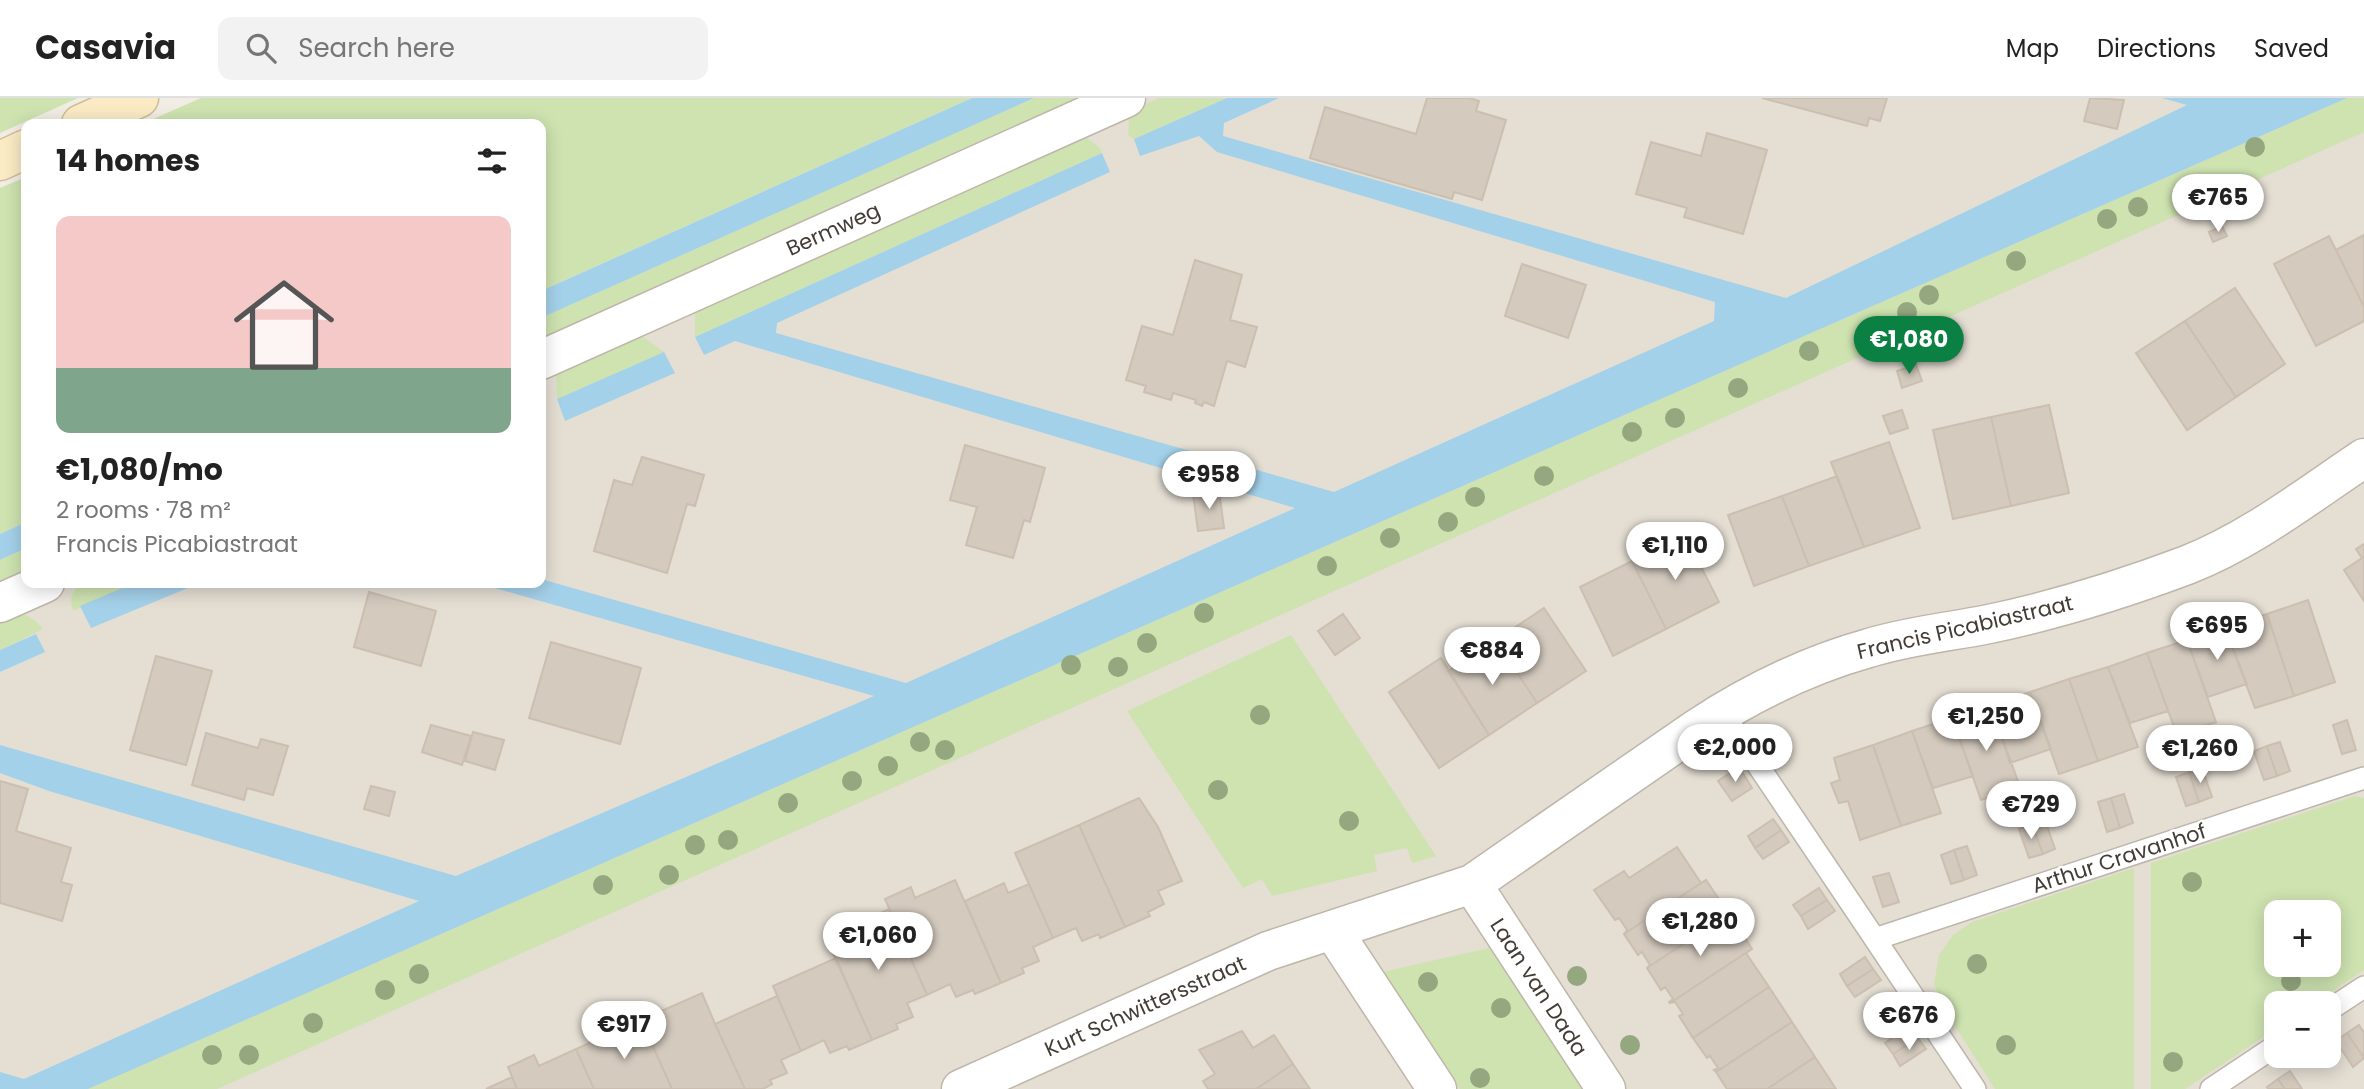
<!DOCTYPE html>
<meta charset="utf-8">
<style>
body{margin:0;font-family:Poppins,sans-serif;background:#f2f2f2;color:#222;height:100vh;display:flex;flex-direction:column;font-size:26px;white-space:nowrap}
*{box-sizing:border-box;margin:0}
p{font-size:23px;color:#767676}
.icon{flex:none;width:38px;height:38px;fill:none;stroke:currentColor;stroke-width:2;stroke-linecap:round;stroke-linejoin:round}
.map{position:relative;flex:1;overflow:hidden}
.side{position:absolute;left:21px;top:21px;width:525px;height:469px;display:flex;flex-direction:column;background:#fff;border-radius:14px;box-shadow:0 4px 18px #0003}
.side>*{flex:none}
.fabs{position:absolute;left:2264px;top:802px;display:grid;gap:14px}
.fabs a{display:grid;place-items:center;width:77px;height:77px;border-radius:14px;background:#fff;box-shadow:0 4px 18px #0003;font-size:35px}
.price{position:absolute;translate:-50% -60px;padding:0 16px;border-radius:24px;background:#fff;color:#222;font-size:23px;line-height:46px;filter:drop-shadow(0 2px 4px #0008)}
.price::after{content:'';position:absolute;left:50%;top:42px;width:21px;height:16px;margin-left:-10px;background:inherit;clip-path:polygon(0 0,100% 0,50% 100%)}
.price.selected{background:#0b8043;color:#fff}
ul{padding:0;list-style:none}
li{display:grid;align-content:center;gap:14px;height:371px;padding:0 35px}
li span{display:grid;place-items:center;height:217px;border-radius:14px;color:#555}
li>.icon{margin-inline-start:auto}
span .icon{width:126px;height:126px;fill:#fffc;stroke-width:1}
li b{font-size:30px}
h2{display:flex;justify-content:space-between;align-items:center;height:84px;padding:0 35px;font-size:30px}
header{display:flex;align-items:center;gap:42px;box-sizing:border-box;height:98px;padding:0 35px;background:#fff;border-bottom:2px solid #e0e0e0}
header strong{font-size:33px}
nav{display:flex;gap:38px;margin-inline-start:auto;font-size:24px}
.search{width:490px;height:63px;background:#f2f2f2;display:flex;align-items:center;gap:18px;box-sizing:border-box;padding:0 24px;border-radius:14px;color:#767676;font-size:26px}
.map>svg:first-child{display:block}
</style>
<header>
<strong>Casavia</strong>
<div class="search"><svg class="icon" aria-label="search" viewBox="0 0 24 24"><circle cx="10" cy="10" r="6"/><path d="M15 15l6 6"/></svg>Search here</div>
<nav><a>Map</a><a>Directions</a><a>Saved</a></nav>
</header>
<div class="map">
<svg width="2364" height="991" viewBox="0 0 2364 991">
<rect width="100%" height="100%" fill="#f1ece4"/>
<path fill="#e4ded3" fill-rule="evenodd" d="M 1010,0 L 2364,0 L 2364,991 L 0,991 L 0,451 L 26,439 L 26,485 L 541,485 L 541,210 ZM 2277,814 L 2329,814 L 2329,866 L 2277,866 ZM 2277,905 L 2329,905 L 2329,957 L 2277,957 Z"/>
<path fill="#cee3b0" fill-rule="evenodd" d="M 0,0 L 78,0 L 0,35 Z
M 201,0 L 972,0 L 541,193 L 541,26 L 142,26 Z
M 1034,0 L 1095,0 L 541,248 L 541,220 Z
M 1159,0 L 1227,0 L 1134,41 L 1128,37 L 1130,13 Z
M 2347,0 L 2364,0 L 2364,34 L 217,991 L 88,991 Z
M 1081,36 L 1099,49 L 1102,55 L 695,239 L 695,208 Z
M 26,79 L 26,424 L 0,436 L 0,90 Z
M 638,235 L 664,254 L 557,301 L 556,270 Z
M 26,450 L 26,479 L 0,491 L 0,462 Z
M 81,485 L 134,485 L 73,513 C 69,500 72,494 81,485 Z
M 14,515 C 27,516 35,521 43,531 L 0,552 L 0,521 Z
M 1291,537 L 1436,758 L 1412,765 L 1407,750 L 1374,757 L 1377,773 L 1272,798 L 1262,781 L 1243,790 L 1127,613 Z
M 2355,698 L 2364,700 L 2364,872 L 2315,905 L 2277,905 L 2277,930 L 2185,991 L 2151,991 L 2151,765 ZM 2277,814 L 2329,814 L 2329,866 L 2277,866 Z
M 2134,770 L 2134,991 L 1995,991 L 1943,909 L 1934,886 L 1939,857 L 1953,837 L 1972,824 Z
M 1494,849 L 1587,991 L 1460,991 L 1382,874 Z"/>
<path fill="#a4d1ea" d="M 972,0 L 1034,0 L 541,220 L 541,193 Z
M 1227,0 L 1279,0 L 1224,25 L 1223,38 L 1786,200 L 2187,7 L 2162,0 L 2347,0 L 88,991 L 0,991 L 0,974 L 24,981 L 419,803 L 49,693 L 0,675 L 0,647 L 456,778 L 874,598 L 477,485 L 541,485 L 541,481 L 906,585 L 1295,410 L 735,243 L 704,257 L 695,239 L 1102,55 L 1110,74 L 777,225 L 776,235 L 1334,394 L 1714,223 L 1715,204 L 1217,54 L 1199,38 L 1140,58 L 1134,41 Z
M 664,254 L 675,275 L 565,323 L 557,301 Z
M 26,424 L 26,450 L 0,462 L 0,436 Z
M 134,485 L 200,485 L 91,530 L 80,508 Z
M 36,536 L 45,554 L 0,574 L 0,552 Z"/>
<path fill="#d4cabe" stroke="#ccbfaf" stroke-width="2" d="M 1427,0 L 1469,0 L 1479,3 L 1476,13 L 1506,22 L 1482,102 L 1454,94 L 1452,101 L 1310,60 L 1325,9 L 1416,36 Z
M 1762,0 L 1887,0 L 1880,23 L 1869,20 L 1867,28 Z
M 2090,0 L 2124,2 L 2117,31 L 2084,23 Z
M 1707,35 L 1767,52 L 1743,136 L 1684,119 L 1687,110 L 1636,96 L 1651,44 L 1701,58 Z
M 2222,128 L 2227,138 L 2213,144 L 2209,134 Z
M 2364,137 L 2364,209 L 2336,152 Z
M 2329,138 L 2364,209 L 2364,223 L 2316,248 L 2274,166 Z
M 1195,162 L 1242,177 L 1230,222 L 1257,229 L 1245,269 L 1227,263 L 1214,308 L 1204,304 L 1202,308 L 1195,305 L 1196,302 L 1173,295 L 1171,302 L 1144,294 L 1146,288 L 1126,282 L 1142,228 L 1173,237 Z
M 1522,166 L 1586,187 L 1568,240 L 1505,218 Z
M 2235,190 L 2285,266 L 2236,299 L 2185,223 Z
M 2185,223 L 2236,299 L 2187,332 L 2136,255 Z
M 1916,267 L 1922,283 L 1902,290 L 1897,273 Z
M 2049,307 L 2069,395 L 2011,408 L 1991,319 Z
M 1902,312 L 1908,330 L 1890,336 L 1883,318 Z
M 1991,319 L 2011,408 L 1953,421 L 1933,332 Z
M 1889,344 L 1920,430 L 1864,449 L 1831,364 Z
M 965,347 L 1045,370 L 1030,424 L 1024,422 L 1013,460 L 966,447 L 977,409 L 950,402 Z
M 642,359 L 704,377 L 695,408 L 687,406 L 667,475 L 594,453 L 614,382 L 632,387 Z
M 1837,378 L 1864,449 L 1809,468 L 1782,398 Z
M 1219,392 L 1224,430 L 1198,433 L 1193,396 Z
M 1782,398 L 1809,468 L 1754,488 L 1728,417 Z
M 1685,437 L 1719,504 L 1666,531 L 1632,463 Z
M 2364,446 L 2364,503 L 2344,472 L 2362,460 L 2356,451 Z
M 1632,463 L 1666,531 L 1613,558 L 1580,489 Z
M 369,494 L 436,513 L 421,568 L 354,549 Z
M 2308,502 L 2335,584 L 2294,598 L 2267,516 Z
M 1544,510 L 1586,573 L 1537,605 L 1496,542 Z
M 1343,516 L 1360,540 L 1335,557 L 1318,533 Z
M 2267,516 L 2294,598 L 2255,610 L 2225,530 Z
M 2225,530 L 2247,586 L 2208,599 L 2187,542 Z
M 1496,542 L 1537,605 L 1489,637 L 1448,573 Z
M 2187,542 L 2216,624 L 2177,637 L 2147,555 Z
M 551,544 L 641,570 L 620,646 L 529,620 Z
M 2147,555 L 2168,613 L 2130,625 L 2108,569 Z
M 156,558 L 212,573 L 186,667 L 130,652 Z
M 1441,560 L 1489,637 L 1439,670 L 1389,594 Z
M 2108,569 L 2138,649 L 2098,663 L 2069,581 Z
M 2069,581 L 2098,663 L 2059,676 L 2030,594 Z
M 2030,594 L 2051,651 L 2010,665 L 1991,608 Z
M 1991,608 L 2020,689 L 1981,702 L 1952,620 Z
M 1952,620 L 1973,678 L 1933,690 L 1912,633 Z
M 2347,622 L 2356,652 L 2342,656 L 2333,627 Z
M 431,627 L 471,638 L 462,667 L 422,654 Z
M 1912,633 L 1941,715 L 1901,728 L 1873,647 Z
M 473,634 L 504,642 L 495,672 L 465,663 Z
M 206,635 L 258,650 L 261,641 L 288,648 L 273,697 L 247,690 L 244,702 L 192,687 Z
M 2280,644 L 2290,673 L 2277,678 L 2267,648 Z
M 1873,647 L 1901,728 L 1860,742 L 1848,703 L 1839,705 L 1831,685 L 1840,682 L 1834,660 Z
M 2267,648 L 2277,678 L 2264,682 L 2254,653 Z
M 1739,669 L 1752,690 L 1732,703 L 1718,683 Z
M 2202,670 L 2212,699 L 2199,704 L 2189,674 Z
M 2189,674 L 2199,704 L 2186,708 L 2176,679 Z
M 0,683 L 28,691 L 16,733 L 71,750 L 61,784 L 72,787 L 62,823 L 0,805 Z
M 371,688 L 395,694 L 389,718 L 364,711 Z
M 2124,696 L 2133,725 L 2120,730 L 2111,700 Z
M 1139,700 L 1158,729 L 1182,783 L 1158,793 L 1164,806 L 1148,814 L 1150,818 L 1125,829 L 1079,727 Z
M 2111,700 L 2120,730 L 2107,734 L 2098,704 Z
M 1773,721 L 1781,732 L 1755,750 L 1748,738 Z
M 2045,722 L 2055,751 L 2043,756 L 2032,726 Z
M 2032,726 L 2043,756 L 2029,760 L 2019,731 Z
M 1079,727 L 1125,829 L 1100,840 L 1099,836 L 1082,843 L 1076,830 L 1053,840 L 1015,755 Z
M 1781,732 L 1789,744 L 1763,761 L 1755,750 Z
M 1967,748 L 1977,777 L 1964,782 L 1954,752 Z
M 1677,749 L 1701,785 L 1624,836 L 1627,832 L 1619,820 L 1615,822 L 1594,792 L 1624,773 L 1629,780 Z
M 1954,752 L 1964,782 L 1951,786 L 1941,757 Z
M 1889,775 L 1899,804 L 1883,809 L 1873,779 Z
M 955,782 L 1001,885 L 975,896 L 973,892 L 956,899 L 950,886 L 927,897 L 885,801 L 911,789 L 915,800 Z
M 1706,782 L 1729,816 L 1647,870 L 1650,867 L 1642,854 L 1638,857 L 1624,836 Z
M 1004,785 L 1008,795 L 1029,786 L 1053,840 L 1033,849 L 1039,863 L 1022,870 L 1024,875 L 1001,885 L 965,803 Z
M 1819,790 L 1827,802 L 1801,818 L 1793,807 Z
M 1827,802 L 1835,813 L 1808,831 L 1801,818 Z
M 889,811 L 927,897 L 907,905 L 913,919 L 896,926 L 898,931 L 872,942 L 826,840 Z
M 1729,816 L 1752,851 L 1670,905 L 1669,904 L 1673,901 L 1665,889 L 1661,892 L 1647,870 Z
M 1746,855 L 1769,889 L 1693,940 L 1679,918 L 1683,916 L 1675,904 L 1670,905 Z
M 1865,859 L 1873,871 L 1847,888 L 1840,876 Z
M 836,860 L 872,942 L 849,952 L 847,948 L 830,955 L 824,942 L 801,953 L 773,888 Z
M 1873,871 L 1881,882 L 1855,899 L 1847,888 Z
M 1769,889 L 1792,924 L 1716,974 L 1714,972 L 1718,970 L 1710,958 L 1707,960 L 1693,940 Z
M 702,895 L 715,926 L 745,991 L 672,991 L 655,953 L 641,922 Z
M 777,898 L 801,953 L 781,962 L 787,975 L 770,982 L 772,986 L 763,991 L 745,991 L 715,926 Z
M 641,922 L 672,991 L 594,991 L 576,951 Z
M 1792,924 L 1815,959 L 1767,991 L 1727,991 L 1716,974 Z
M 1911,927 L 1918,940 L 1893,956 L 1885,945 Z
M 2359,927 L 2364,935 L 2364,960 L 2347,935 Z
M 1242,933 L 1253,950 L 1274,937 L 1293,966 L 1256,991 L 1208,991 L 1203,983 L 1215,976 L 1199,952 Z
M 2347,935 L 2364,960 L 2353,969 L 2336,943 Z
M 1918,940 L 1926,951 L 1900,968 L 1893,956 Z
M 576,951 L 594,991 L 517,991 L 508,969 L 534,957 L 539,968 Z
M 1815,959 L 1836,991 L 1767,991 Z
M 1293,966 L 1310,991 L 1256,991 Z
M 2290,973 L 2302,991 L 2285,991 L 2278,981 Z
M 512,979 L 517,991 L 486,991 Z
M 2278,981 L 2285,991 L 2268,991 L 2267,989 Z"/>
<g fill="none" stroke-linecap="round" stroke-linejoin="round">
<g stroke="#beb6ab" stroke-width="24">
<path id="lane" d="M 1722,614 L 1875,841
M 2329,912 L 2364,889
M 1975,991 L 1875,841 L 2364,680
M 2211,991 L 2277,947"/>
</g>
<g stroke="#beb6ab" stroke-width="41">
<path id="street" d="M 541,262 L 1126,0
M 0,505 L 45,485
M 1472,786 L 1606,991
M 1333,833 L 1437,991
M 961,991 L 1268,853 L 1472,786 L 1696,631 C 1749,596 1808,567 1869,550 C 1908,538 1949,534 1989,526 C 2056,512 2123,491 2187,467 C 2251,442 2307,398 2364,360"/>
</g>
<g stroke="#cebd97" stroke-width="41">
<path id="secondary" d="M 81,26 L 139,0
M 0,63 L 26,51"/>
</g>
<use href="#lane" stroke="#fff" stroke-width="21"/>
<use href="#street" stroke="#fff" stroke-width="38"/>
<use href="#secondary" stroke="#faebc5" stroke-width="38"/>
</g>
<g fill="#95a77f">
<circle cx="2255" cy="49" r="10"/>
<circle cx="2138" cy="109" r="10"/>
<circle cx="2107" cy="121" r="10"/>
<circle cx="2016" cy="163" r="10"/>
<circle cx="1929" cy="197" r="10"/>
<circle cx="1907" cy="214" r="10"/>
<circle cx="1809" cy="253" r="10"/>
<circle cx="1738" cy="290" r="10"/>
<circle cx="1675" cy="320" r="10"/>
<circle cx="1632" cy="334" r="10"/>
<circle cx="1544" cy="378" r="10"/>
<circle cx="1475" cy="399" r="10"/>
<circle cx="1448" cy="424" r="10"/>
<circle cx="1390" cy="440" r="10"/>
<circle cx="1327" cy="468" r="10"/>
<circle cx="1204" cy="515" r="10"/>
<circle cx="1147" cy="545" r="10"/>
<circle cx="1071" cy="567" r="10"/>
<circle cx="1118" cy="569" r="10"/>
<circle cx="1260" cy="617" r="10"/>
<circle cx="920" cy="644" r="10"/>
<circle cx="945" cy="652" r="10"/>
<circle cx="888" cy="668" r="10"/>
<circle cx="852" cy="683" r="10"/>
<circle cx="1218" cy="692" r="10"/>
<circle cx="788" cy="705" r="10"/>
<circle cx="1349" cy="723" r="10"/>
<circle cx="728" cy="742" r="10"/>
<circle cx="695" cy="747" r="10"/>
<circle cx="669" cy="777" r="10"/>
<circle cx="2192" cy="784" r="10"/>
<circle cx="603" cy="787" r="10"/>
<circle cx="1977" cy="866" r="10"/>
<circle cx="419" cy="876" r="10"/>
<circle cx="1577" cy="878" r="10"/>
<circle cx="2291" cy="883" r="10"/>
<circle cx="1428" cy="884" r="10"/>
<circle cx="385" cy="892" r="10"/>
<circle cx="1501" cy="910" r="10"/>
<circle cx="313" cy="925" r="10"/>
<circle cx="1630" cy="947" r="10"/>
<circle cx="2006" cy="947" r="10"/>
<circle cx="212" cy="957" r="10"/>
<circle cx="249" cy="957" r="10"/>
<circle cx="2173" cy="964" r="10"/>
<circle cx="1480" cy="980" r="10"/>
</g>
<g text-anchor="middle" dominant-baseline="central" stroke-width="5" stroke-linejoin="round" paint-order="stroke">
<g font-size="21" fill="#423c35" stroke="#fff">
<text transform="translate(833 131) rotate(-24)">Bermweg</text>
<text transform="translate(1965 529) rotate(-13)">Francis Picabiastraat</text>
<text transform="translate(2119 760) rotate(-18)">Arthur Cravanhof</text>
<text transform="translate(1539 889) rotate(57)">Laan van Dada</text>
<text transform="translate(1145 908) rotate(-24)">Kurt Schwittersstraat</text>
</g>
</g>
</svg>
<div class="fabs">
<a>+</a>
<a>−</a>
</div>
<b class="price" style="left:2218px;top:136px">€765</b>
<b class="price selected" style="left:1909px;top:278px">€1,080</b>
<b class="price" style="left:1209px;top:413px">€958</b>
<b class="price" style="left:1675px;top:484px">€1,110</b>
<b class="price" style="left:2217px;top:564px">€695</b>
<b class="price" style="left:1492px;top:589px">€884</b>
<b class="price" style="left:1986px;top:655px">€1,250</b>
<b class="price" style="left:1735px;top:686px">€2,000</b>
<b class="price" style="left:2200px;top:687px">€1,260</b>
<b class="price" style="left:2031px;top:743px">€729</b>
<b class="price" style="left:1700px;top:860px">€1,280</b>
<b class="price" style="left:878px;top:874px">€1,060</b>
<b class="price" style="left:1909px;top:954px">€676</b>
<b class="price" style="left:624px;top:963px">€917</b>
<section class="side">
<h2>14 homes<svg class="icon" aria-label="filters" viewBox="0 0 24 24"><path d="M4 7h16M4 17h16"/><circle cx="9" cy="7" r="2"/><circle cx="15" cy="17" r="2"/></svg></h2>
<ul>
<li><span style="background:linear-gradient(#f6c9c9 70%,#7fa58c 0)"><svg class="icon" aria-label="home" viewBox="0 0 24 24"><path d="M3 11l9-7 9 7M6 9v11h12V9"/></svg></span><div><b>€1,080/mo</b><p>2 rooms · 78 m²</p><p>Francis Picabiastraat</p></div></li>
</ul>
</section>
</div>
